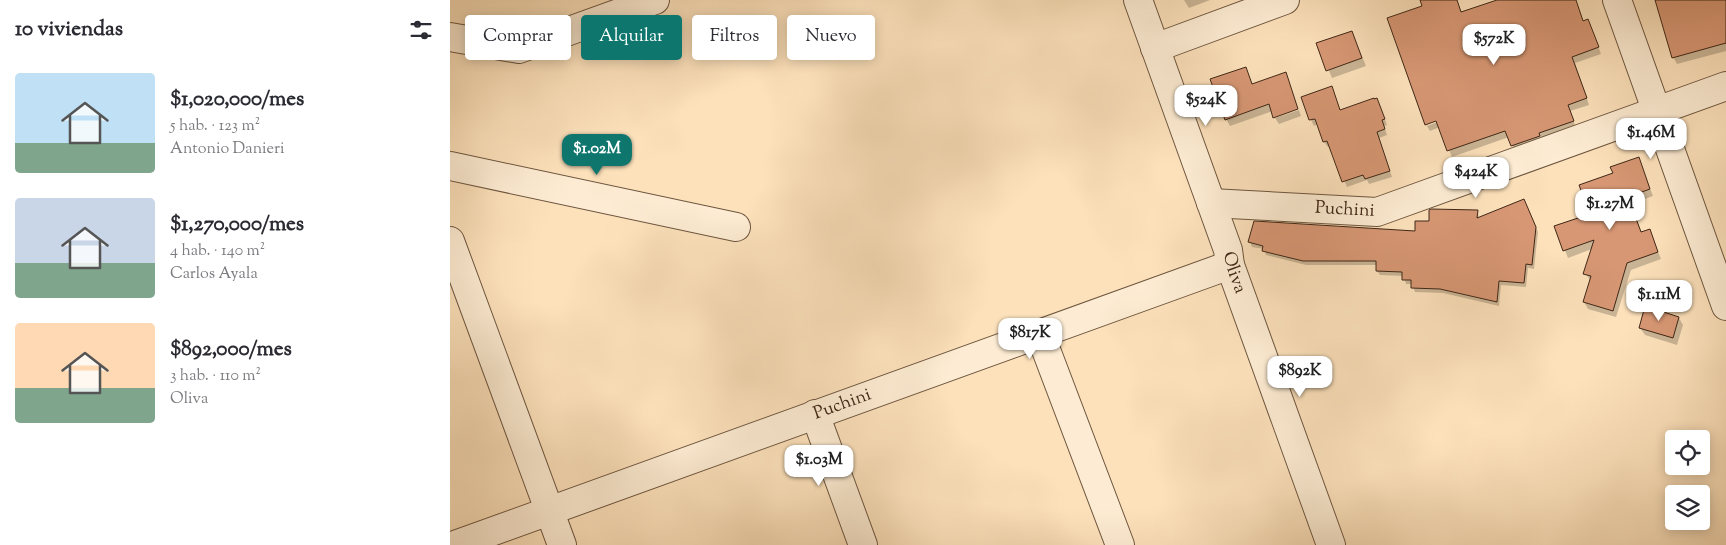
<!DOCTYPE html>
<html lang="es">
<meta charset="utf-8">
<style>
body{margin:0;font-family:"Sorts Mill Goudy",serif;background:#f7f7f7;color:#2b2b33;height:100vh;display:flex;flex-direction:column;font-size:19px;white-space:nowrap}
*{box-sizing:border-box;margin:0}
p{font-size:16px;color:#7c7c81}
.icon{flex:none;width:28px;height:28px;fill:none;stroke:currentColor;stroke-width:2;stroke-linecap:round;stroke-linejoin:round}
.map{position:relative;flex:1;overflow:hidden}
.details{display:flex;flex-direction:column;background:#fff;width:450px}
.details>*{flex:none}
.top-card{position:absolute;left:15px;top:15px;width:475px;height:45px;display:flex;gap:10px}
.fabs{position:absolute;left:1215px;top:430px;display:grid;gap:10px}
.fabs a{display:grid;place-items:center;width:45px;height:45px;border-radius:5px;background:#fff;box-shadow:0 2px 12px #0003;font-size:25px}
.price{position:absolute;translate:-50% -42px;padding:0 11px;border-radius:10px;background:#fff;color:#222;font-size:16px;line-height:32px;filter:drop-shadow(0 1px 2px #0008)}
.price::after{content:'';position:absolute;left:50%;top:30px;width:15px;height:11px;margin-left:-8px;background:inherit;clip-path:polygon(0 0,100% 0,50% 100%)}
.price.selected{background:#0f766e;color:#fff}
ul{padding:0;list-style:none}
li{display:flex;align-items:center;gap:15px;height:125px;padding:0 15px}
li span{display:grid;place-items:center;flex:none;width:140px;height:100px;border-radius:5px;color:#555}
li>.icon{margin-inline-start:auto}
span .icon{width:60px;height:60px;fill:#fffc;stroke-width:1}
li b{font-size:21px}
h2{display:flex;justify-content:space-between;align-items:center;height:60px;padding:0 15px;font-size:21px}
.pill{padding:0 18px;border-radius:5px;background:#fff;box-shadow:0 2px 12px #0003;font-size:18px;line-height:45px}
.pill.selected{background:#0f766e;color:#fff}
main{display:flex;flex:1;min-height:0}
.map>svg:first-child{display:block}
</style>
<main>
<section class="details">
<h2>10 viviendas<svg class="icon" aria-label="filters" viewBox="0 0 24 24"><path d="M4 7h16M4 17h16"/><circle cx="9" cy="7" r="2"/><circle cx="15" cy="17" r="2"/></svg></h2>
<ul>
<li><span style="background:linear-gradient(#bfe0f5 70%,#7fa58c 0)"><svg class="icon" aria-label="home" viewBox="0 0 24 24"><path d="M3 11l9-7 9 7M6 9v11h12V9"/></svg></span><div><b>$1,020,000/mes</b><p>5 hab. · 123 m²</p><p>Antonio Danieri</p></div></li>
<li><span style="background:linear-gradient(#c9d6e8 65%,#7fa58c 0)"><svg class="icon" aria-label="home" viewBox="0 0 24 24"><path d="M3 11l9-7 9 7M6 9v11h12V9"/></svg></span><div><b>$1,270,000/mes</b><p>4 hab. · 140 m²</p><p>Carlos Ayala</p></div></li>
<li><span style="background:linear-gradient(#ffd9b3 65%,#7fa58c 0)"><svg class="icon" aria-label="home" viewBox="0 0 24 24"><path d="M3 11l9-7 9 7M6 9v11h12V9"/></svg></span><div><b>$892,000/mes</b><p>3 hab. · 110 m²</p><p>Oliva</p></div></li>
</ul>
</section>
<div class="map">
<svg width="1276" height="545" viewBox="0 0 1276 545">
<rect width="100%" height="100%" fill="#fce1bb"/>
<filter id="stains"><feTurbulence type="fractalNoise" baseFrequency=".004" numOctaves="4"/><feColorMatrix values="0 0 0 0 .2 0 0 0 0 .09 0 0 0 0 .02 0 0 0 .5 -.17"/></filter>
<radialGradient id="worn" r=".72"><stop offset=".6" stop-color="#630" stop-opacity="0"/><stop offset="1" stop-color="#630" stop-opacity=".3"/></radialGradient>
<path fill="#0003" d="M 734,0 L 760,0 L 739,8 Z
M 976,0 L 1007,0 L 1012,14 L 1049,0 L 1122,0 L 1130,11 L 1134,22 L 1138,20 L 1141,27 L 1151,54 L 1125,63 L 1139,105 L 1120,111 L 1126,128 L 1065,152 L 1059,137 L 1002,157 L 990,127 L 980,131 L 977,126 L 993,120 L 974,7 Z
M 1206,0 L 1276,0 L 1276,51 L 1227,64 L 1223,57 Z
M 902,32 L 916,66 L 882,78 L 868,44 Z
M 795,68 L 803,85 L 835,74 L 848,108 L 824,116 L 823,111 L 780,126 L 776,119 Z
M 884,94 L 890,111 L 930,106 L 937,125 L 934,126 L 937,135 L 929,138 L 942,177 L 919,184 L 917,180 L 897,187 L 880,146 L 878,147 L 874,142 L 868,124 L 864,126 L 861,120 L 853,98 Z
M 849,110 L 851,116 L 829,124 L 825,118 Z
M 1188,159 L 1203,196 L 1181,204 L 1192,233 L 1199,230 L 1211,259 L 1181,270 L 1166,317 L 1138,309 L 1134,302 L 1141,281 L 1135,273 L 1142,249 L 1118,258 L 1106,227 L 1141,214 L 1164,174 Z
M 1076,205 L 1088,232 L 1084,269 L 1078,268 L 1076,287 L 1051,285 L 1049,306 L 993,293 L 965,292 L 962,284 L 956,284 L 954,276 L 930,275 L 927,271 L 928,265 L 856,265 L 816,255 L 814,249 L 802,247 L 800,242 L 966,232 L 980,222 L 1027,211 L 1029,218 Z
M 1229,318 L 1233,325 L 1227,345 L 1195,335 L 1190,328 Z"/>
<path fill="#d79774" stroke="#3f2716" d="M 970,0 L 1007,0 L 1011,12 L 1047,0 L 1126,0 L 1133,21 L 1138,19 L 1149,47 L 1122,57 L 1137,98 L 1118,105 L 1124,121 L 1089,133 L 1090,136 L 1061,146 L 1055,131 L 997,151 L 986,121 L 975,125 L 937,18 L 972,6 Z
M 1205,0 L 1276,0 L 1276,43 L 1222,58 Z
M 902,31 L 912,58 L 876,71 L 866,43 Z
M 796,67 L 802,84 L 836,72 L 848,109 L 823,118 L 819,104 L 775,120 L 760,79 Z
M 882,86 L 890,110 L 924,98 L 924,99 L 927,98 L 935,119 L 932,120 L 935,129 L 927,132 L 940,171 L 915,179 L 913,175 L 892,182 L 877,141 L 873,142 L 865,119 L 859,120 L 851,97 Z
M 1189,157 L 1200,189 L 1178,197 L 1191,232 L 1200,229 L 1208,252 L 1177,263 L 1163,311 L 1133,302 L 1141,276 L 1133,274 L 1144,240 L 1113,251 L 1104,226 L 1140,214 L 1129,185 L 1163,173 L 1160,167 Z
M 1074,199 L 1086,227 L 1082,265 L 1076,264 L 1074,283 L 1049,281 L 1047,302 L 990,289 L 961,288 L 961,280 L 952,280 L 952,272 L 926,271 L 926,261 L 853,261 L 812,251 L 813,246 L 798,242 L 804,221 L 965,231 L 965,221 L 979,221 L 979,210 L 981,209 L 1028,210 L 1027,218 Z
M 1195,306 L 1229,317 L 1223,338 L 1189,328 Z"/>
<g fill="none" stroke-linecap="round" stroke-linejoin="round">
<g stroke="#6e563f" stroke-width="30">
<g id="minor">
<path id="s1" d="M 688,0 L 778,250 L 780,265 L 881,545"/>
<path d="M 1167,0 L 1276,306"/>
<path d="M 0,37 L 69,49 L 205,0"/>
<path d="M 705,48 L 835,0"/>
<path d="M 0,166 L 286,227"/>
<path id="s2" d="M 761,203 L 927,212 L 1276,86"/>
<path d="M 0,241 L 112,545"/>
<path d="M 590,334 L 670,545"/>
<path d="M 365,414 L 413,545"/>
<path id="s3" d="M 5,545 L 780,265"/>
</g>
</g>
<use href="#minor" stroke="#fdecd3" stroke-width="28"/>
</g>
<g text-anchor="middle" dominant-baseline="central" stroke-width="5" stroke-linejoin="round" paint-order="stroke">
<g font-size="18" fill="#3f2716" stroke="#fdecd3">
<text stroke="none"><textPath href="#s2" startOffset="134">Puchini</textPath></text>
<text stroke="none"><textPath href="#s1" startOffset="289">Oliva</textPath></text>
<text stroke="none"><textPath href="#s3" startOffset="412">Puchini</textPath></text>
</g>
</g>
<rect width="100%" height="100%" filter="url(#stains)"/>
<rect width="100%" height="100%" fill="url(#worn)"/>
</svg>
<div class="fabs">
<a><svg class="icon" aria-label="locate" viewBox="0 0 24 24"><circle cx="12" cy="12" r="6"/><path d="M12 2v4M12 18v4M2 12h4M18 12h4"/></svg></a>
<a><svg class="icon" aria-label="layers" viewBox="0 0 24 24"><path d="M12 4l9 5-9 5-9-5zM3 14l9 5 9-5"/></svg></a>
</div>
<b class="price" style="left:1044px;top:66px">$572K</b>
<b class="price" style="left:756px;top:127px">$524K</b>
<b class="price" style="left:1201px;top:160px">$1.46M</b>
<b class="price selected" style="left:147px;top:176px">$1.02M</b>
<b class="price" style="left:1026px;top:199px">$424K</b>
<b class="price" style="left:1160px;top:231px">$1.27M</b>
<b class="price" style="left:1209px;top:322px">$1.11M</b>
<b class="price" style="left:580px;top:360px">$817K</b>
<b class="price" style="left:850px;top:398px">$892K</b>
<b class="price" style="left:369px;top:487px">$1.03M</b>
<div class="top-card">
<a class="pill">Comprar</a>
<a class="pill selected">Alquilar</a>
<a class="pill">Filtros</a>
<a class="pill">Nuevo</a>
</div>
</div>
</main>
